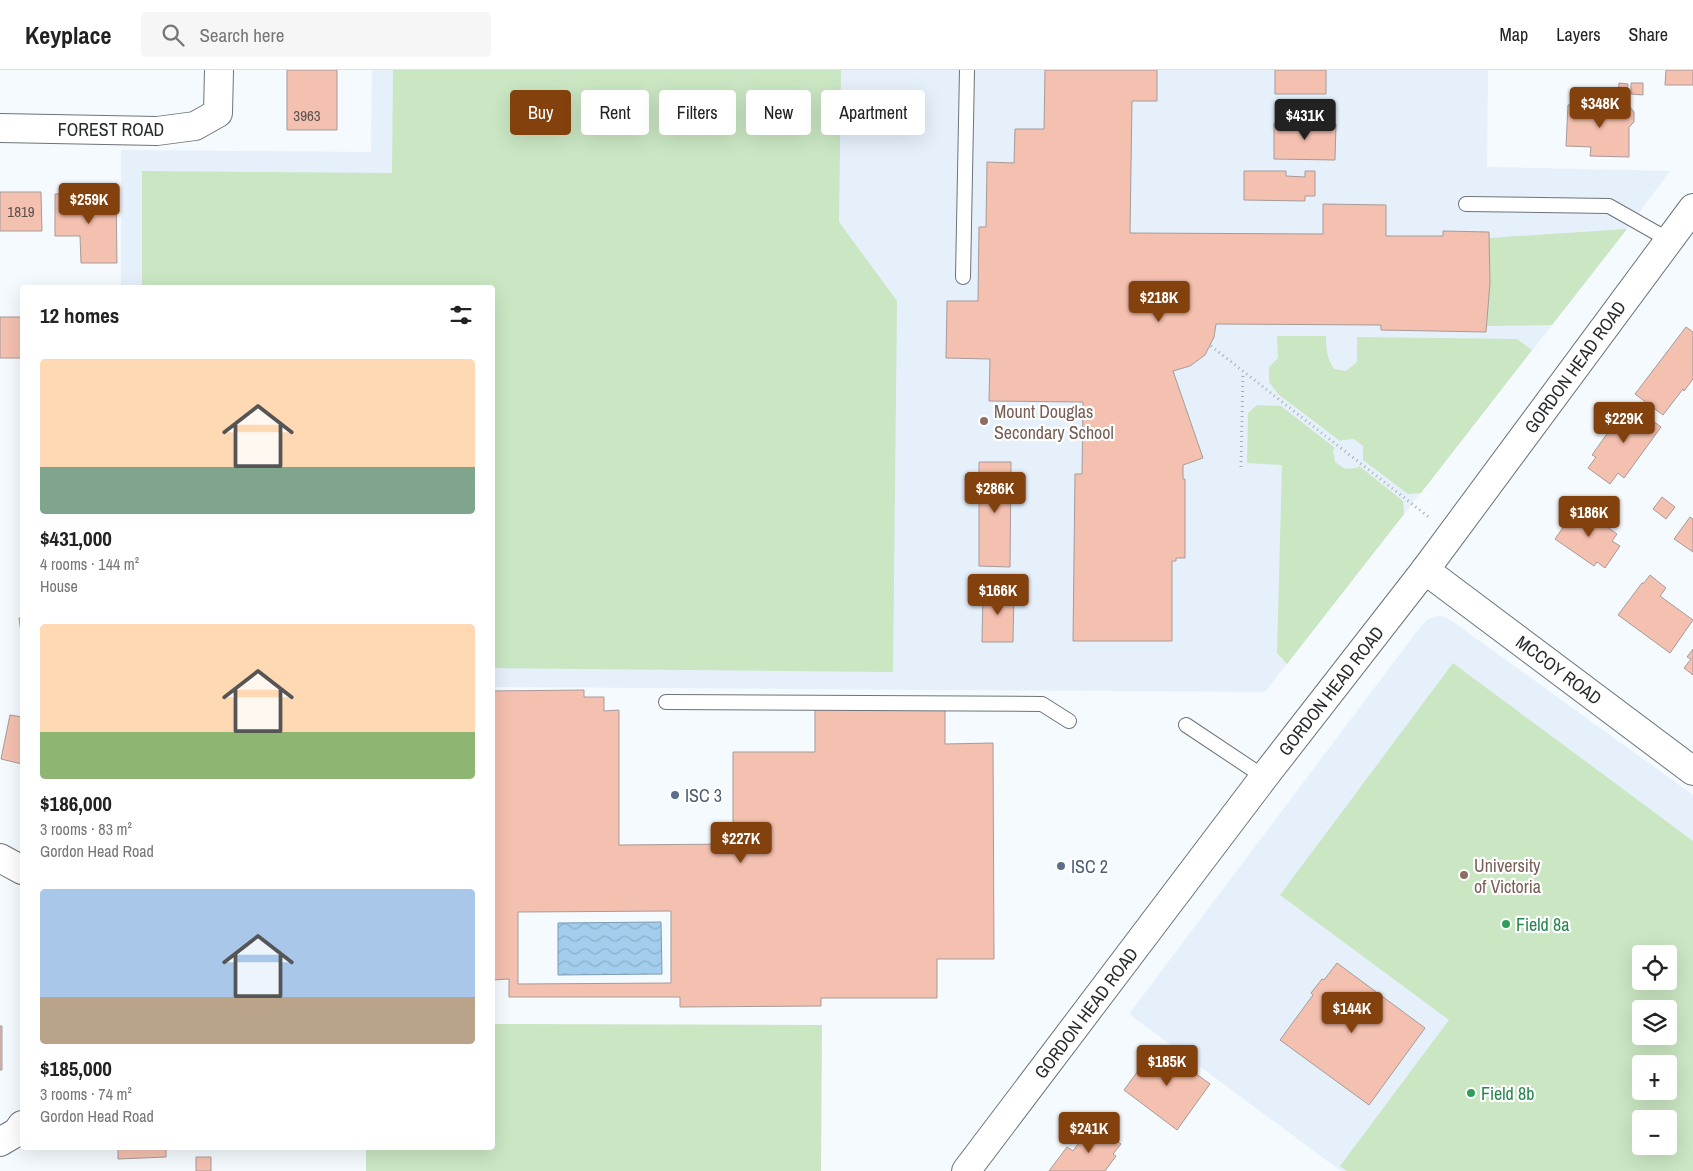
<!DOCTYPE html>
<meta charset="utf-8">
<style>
body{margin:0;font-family:"Archivo Narrow",sans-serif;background:#f6f6f6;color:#222;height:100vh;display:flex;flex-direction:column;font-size:19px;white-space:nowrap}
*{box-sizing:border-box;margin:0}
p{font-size:16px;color:#767676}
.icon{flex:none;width:28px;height:28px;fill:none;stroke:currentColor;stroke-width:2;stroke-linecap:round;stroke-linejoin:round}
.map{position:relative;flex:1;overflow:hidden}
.details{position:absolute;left:20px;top:215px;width:475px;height:865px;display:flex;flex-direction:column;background:#fff;border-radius:5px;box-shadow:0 5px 20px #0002}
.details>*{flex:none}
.banner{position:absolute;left:510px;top:20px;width:475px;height:45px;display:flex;gap:10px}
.fabs{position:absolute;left:1632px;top:875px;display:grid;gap:10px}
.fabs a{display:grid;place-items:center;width:45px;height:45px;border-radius:5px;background:#fff;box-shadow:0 5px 20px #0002;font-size:25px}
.price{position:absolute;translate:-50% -42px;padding:0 11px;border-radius:5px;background:#83410e;color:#fff;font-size:16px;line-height:32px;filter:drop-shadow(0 1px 2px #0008)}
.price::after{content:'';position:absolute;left:50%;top:30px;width:15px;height:11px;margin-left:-8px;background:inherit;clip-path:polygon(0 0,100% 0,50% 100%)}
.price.current{background:#222;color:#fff}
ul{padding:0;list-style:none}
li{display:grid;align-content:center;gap:10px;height:265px;padding:0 20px}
li span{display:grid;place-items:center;height:155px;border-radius:5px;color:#555}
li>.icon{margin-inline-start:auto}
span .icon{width:90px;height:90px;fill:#fffc;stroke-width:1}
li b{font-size:21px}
h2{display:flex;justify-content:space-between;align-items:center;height:60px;padding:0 20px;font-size:21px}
.chip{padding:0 18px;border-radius:5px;background:#fff;box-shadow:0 5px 20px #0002;font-size:18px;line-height:45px}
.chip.current{background:#83410e;color:#fff}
header{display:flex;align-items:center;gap:30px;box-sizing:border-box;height:70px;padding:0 25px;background:#fff;border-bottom:1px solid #e0e0e0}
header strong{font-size:24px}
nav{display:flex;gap:28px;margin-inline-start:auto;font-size:18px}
.search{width:350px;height:45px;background:#f6f6f6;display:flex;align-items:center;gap:12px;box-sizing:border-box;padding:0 18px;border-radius:5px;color:#767676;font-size:19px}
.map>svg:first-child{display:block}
</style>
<header>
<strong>Keyplace</strong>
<div class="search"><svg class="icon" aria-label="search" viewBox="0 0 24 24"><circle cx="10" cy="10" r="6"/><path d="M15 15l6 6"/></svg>Search here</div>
<nav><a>Map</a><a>Layers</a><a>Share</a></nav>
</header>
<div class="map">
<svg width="1693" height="1101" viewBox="0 0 1693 1101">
<defs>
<pattern id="water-waves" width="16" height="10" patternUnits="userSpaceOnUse" patternTransform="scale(1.25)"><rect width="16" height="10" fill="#a2cded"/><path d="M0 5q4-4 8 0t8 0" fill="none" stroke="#8cb0cc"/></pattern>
</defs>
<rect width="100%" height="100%" fill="#f5fafe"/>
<path fill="#e5f0fb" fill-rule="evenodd" d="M 372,0 L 1488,0 L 1487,97 L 1670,101 L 1627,159 L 1265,622 L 493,617 L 492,218 L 121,218 L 121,80 L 371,82 Z
M 1437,546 L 1445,547 L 1452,551 L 1693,725 L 1693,1101 L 1341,1101 L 1129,944 L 1421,556 L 1428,549 ZM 1641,884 L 1669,884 L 1669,911 L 1641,911 ZM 1641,939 L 1669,939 L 1669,966 L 1641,966 ZM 1641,994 L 1669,994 L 1669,1021 L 1641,1021 ZM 1641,1049 L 1669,1049 L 1669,1076 L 1641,1076 Z"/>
<path fill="#cae6c2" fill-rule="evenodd" d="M 393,0 L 841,0 L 839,152 L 897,231 L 893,602 L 493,598 L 492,218 L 142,217 L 142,101 L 392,103 Z
M 1627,159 L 1552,255 L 1487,256 L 1490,213 L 1489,168 Z
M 1277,266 L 1326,266 C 1326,279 1327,288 1334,299 L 1346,301 L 1357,292 L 1357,267 L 1517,269 L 1532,280 L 1421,423 L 1408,424 L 1363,390 L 1363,376 L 1354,369 L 1342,370 L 1340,371 L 1278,324 L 1269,312 L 1269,297 L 1278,288 Z
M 1257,335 L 1281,336 L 1335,378 L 1333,380 L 1335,392 L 1345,399 L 1357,398 L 1359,396 L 1403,431 L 1404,444 L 1287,594 L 1277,583 L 1282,395 L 1247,393 L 1248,343 Z
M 1453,593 L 1693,771 L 1693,1101 L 1347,1101 L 1340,1096 L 1449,950 L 1280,825 ZM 1641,884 L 1669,884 L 1669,911 L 1641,911 ZM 1641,939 L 1669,939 L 1669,966 L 1641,966 ZM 1641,994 L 1669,994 L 1669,1021 L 1641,1021 ZM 1641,1049 L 1669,1049 L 1669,1076 L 1641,1076 Z
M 493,954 L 822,955 L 821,1101 L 366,1101 L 366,1078 L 492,1078 Z"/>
<path fill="url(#water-waves)" stroke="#7d9cb4" d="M 661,852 L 662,904 L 558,905 L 558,853 Z"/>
<path fill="#f4c0b0" stroke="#a69b98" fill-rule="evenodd" d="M 287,0 L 337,0 L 337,60 L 287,60 Z
M 1045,0 L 1157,0 L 1157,31 L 1132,31 L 1130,163 L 1323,164 L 1323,134 L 1386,135 L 1386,166 L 1443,166 L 1443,161 L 1489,162 L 1490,213 L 1486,262 L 1381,260 L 1381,255 L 1216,254 L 1214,267 L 1205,285 L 1190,296 L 1173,301 L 1203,388 L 1183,395 L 1183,409 L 1185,409 L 1185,488 L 1176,488 L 1176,491 L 1172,491 L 1172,571 L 1073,571 L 1075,404 L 1082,404 L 1083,332 L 989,331 L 990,289 L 946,288 L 947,231 L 978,231 L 979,157 L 986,157 L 987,92 L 1014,93 L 1015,59 L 1044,59 Z
M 1275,0 L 1326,0 L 1326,24 L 1275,24 Z
M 1666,0 L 1693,0 L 1693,15 L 1665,15 Z
M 1619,13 L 1628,14 L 1627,27 L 1618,26 Z
M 1631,13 L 1643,13 L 1643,25 L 1631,24 Z
M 1568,35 L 1628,35 L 1634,42 L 1634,52 L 1629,57 L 1629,87 L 1590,86 L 1591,77 L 1566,76 Z
M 1274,53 L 1336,54 L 1335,90 L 1274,89 Z
M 1244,101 L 1286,101 L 1286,106 L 1305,107 L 1305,101 L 1315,101 L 1315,126 L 1305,126 L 1305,131 L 1244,130 Z
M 0,122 L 41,122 L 42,161 L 0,161 Z
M 55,124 L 116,124 L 117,193 L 81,193 L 80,166 L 55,166 Z
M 0,247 L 22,247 L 22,288 L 0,288 Z
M 1686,257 L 1693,262 L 1693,309 L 1684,321 L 1683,319 L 1663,345 L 1635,324 Z
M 1629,333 L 1661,357 L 1624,408 L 1618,403 L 1610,414 L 1588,398 L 1596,387 L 1592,385 Z
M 979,392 L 1011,392 L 1010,497 L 979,496 Z
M 1662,427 L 1675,437 L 1666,449 L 1653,439 Z
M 1578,436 L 1617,464 L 1612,471 L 1620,476 L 1605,498 L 1597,492 L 1594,496 L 1555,469 Z
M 1690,447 L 1693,449 L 1693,482 L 1674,469 Z
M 1650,505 L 1666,518 L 1660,526 L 1693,550 L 1670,583 L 1618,545 L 1642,513 L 1644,513 Z
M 983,521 L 1014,521 L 1013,572 L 982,572 Z
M 22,547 L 22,570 L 19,548 Z
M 1693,579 L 1693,605 L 1684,598 L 1691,589 L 1687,587 Z
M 584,620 L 584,627 L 604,627 L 604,641 L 619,640 L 619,775 L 733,774 L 733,682 L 815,682 L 815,638 L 945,638 L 945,674 L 993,673 L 994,889 L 937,889 L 937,928 L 821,928 L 821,936 L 680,937 L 680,927 L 509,927 L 509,909 L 492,910 L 492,621 ZM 671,841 L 671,913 L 518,914 L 518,842 Z
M 10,645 L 22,647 L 22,694 L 1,689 Z
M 1337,893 L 1425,958 L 1369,1035 L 1280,970 L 1313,925 L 1311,923 L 1322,909 L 1324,910 Z
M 0,956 L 2,956 L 2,1000 L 0,1000 Z
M 1157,975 L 1210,1014 L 1177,1060 L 1124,1020 Z
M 1099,1057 L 1121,1074 L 1113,1084 L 1116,1086 L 1105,1101 L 1049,1101 L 1067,1077 L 1073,1081 L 1086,1063 L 1092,1068 Z
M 118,1078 L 166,1078 L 166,1087 L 118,1089 Z
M 196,1087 L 211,1087 L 211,1101 L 196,1101 Z"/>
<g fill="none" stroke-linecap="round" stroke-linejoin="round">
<g stroke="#6c737a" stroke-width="16">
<path id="lane" d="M 1466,134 L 1609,136 L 1669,170
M 963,207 L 967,0
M 666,632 L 1042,634 L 1069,651
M 1186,655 L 1264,707"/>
</g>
<g stroke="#6c737a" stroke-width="30">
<path id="street" d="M 0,58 L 157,61 L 195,56 L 218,43 L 219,0
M 1425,500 L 1693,701
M 0,788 L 22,800
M 0,1072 L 17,1062 L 22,1055"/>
</g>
<g stroke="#6c737a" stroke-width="30">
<path id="secondary" d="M 966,1101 L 1264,707 L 1425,500 L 1693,138"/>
</g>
<path stroke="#a7acaf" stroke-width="3" stroke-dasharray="1 4" stroke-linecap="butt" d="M 1211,276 L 1430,448
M 1241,397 L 1243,302"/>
<use href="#lane" stroke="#fff" stroke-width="14"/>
<use href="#street" stroke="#fff" stroke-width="28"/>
<use href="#secondary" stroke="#fff" stroke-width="28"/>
</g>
<g fill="#8d6e63" stroke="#fff" stroke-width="2">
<circle cx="984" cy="351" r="5"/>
<circle cx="1464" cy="805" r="5"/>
</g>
<g fill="#5c6f8a" stroke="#fff" stroke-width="2">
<circle cx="675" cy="725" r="5"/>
<circle cx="1061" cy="796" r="5"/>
</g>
<g fill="#2e9e5b" stroke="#fff" stroke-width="2">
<circle cx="1506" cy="854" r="5"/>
<circle cx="1471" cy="1023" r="5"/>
</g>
<g text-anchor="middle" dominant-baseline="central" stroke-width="4.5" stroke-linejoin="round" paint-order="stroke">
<g font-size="15" fill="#5b504e">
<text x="307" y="45">3963</text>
<text x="21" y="141">1819</text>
</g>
<g font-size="18" fill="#282b2e" stroke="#fff">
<text x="111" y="59">FOREST ROAD</text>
<text transform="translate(1575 297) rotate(-54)">GORDON HEAD ROAD</text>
<text transform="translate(1559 600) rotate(37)">MCCOY ROAD</text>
<text transform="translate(1331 621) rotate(-52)">GORDON HEAD ROAD</text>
<text transform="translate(1086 943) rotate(-53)">GORDON HEAD ROAD</text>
</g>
<g font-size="18" fill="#785e54" stroke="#fff" text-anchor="start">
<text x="994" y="341">Mount Douglas<tspan x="994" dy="21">Secondary School</tspan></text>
<text x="1474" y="795">University<tspan x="1474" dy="21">of Victoria</tspan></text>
</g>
<g font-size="18" fill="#4e5e75" stroke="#fff" text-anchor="start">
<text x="685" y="725">ISC 3</text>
<text x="1071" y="796">ISC 2</text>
</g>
<g font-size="18" fill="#27864d" stroke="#fff" text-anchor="start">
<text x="1516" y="854">Field 8a</text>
<text x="1481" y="1023">Field 8b</text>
</g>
</g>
</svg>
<div class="fabs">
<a><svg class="icon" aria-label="locate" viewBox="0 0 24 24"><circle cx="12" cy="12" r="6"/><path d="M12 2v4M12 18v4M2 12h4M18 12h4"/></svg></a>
<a><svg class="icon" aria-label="layers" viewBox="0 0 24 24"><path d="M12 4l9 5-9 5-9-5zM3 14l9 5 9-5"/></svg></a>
<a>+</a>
<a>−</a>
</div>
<b class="price" style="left:1600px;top:59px">$348K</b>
<b class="price current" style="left:1305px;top:71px">$431K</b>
<b class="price" style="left:89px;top:155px">$259K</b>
<b class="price" style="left:1159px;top:253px">$218K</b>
<b class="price" style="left:1624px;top:374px">$229K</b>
<b class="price" style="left:995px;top:444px">$286K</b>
<b class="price" style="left:1589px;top:468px">$186K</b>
<b class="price" style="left:998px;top:546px">$166K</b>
<b class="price" style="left:741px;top:794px">$227K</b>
<b class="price" style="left:1352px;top:964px">$144K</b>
<b class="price" style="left:1167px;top:1017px">$185K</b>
<b class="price" style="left:1089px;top:1084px">$241K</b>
<div class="banner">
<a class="chip current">Buy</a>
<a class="chip">Rent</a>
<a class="chip">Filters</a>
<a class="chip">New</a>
<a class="chip">Apartment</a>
</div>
<section class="details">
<h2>12 homes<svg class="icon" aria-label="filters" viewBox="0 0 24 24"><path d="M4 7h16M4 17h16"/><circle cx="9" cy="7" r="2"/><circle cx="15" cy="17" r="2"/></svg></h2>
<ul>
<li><span style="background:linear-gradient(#ffd9b3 70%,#7fa58c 0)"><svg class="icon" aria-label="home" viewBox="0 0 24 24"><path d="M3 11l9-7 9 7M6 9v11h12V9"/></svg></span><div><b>$431,000</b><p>4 rooms · 144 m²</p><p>House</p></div></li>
<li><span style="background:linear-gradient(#ffd9b3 70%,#8fb573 0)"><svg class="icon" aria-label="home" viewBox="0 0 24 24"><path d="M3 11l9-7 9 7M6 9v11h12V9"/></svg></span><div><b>$186,000</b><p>3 rooms · 83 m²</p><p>Gordon Head Road</p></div></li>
<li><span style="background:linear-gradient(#a9c7e8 70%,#b9a48a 0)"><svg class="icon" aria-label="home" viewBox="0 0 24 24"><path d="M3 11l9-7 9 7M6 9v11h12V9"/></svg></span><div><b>$185,000</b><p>3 rooms · 74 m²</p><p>Gordon Head Road</p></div></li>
</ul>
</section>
</div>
